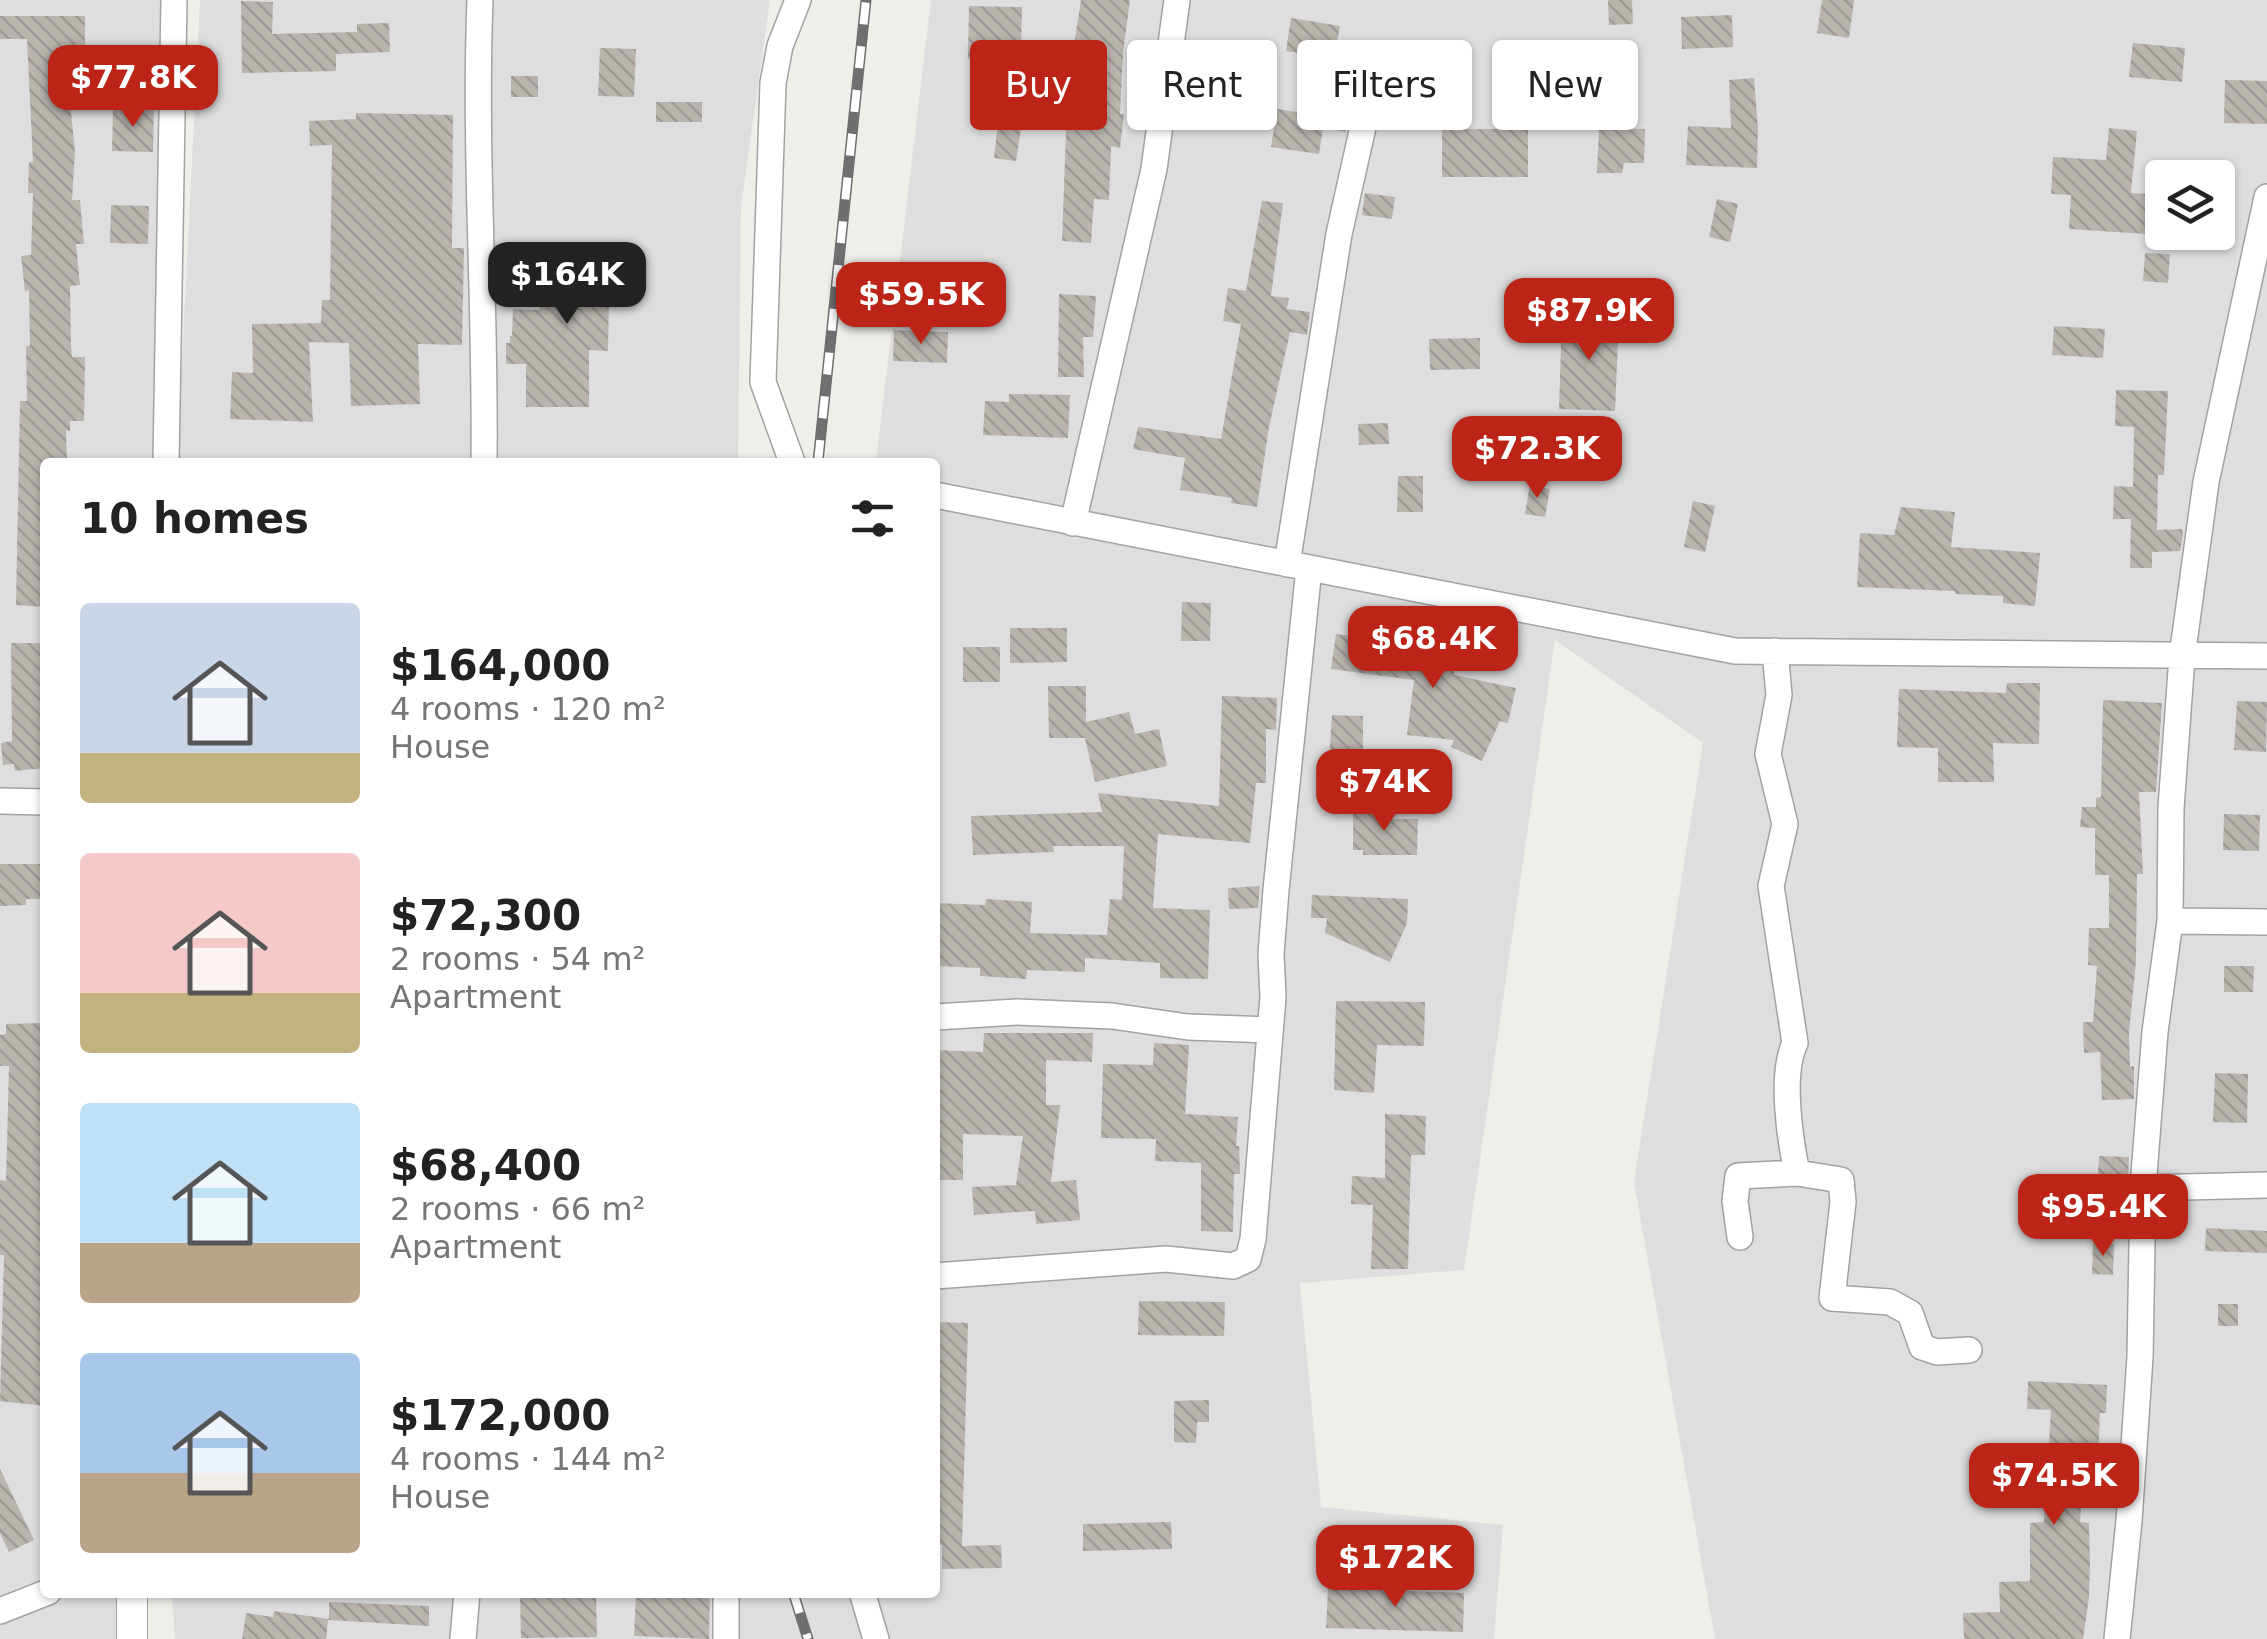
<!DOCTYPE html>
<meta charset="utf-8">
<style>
body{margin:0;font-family:"DejaVu Sans",sans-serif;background:#f6f6f6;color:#222;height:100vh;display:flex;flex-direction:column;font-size:38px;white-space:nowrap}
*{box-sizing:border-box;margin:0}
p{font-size:32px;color:#767676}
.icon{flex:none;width:55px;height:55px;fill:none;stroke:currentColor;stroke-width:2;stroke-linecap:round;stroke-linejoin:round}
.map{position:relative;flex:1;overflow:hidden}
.side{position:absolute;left:40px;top:458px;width:900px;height:1140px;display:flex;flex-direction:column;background:#fff;border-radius:10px;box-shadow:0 2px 8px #0004}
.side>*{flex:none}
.top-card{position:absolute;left:970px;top:40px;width:950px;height:90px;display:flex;gap:20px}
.buttons{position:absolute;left:2145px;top:160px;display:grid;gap:20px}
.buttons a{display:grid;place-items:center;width:90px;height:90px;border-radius:10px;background:#fff;box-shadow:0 2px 8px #0004;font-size:50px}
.price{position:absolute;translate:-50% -85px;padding:0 22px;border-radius:20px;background:#bb2417;color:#fff;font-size:32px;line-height:65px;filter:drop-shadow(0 2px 5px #0008)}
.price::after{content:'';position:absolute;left:50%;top:60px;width:30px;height:22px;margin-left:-15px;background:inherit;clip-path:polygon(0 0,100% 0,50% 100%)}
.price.on{background:#222;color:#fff}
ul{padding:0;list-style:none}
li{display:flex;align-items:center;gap:30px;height:250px;padding:0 40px}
li span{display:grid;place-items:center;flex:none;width:280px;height:200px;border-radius:10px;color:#555}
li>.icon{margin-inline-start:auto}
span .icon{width:120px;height:120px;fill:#fffc;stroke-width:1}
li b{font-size:42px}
h2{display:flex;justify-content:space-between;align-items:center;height:120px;padding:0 40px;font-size:42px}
.tag{padding:0 35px;border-radius:10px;background:#fff;box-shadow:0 2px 8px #0004;font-size:35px;line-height:90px}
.tag.on{background:#bb2417;color:#fff}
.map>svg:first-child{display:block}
</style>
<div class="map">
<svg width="2267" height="1639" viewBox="0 0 2267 1639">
<defs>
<pattern id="building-back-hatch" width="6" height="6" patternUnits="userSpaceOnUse" patternTransform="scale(2.5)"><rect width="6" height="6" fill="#b9b4ae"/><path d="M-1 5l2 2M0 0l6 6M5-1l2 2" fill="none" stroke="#9f9a95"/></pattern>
</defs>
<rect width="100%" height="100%" fill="#f0eee8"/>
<path fill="#dedede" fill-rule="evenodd" d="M 0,0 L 178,0 L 167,462 L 45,462 L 45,1592 L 140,1593 L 139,1639 L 0,1639 Z
M 200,0 L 770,0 L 741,206 L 738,462 L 177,462 Z
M 931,0 L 2267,0 L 2267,1639 L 1715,1639 L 1634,1182 L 1703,743 L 1555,640 L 1464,1270 L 1300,1283 L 1321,1507 L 1503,1525 L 1494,1639 L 175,1639 L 172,1593 L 935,1592 L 935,462 L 876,462 ZM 2162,178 L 2218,178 L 2218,232 L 2162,232 Z"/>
<path fill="url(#building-back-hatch)" d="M 1081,0 L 1130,0 L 1123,53 L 1120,114 L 1124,114 L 1120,148 L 1111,146 L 1109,200 L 1094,199 L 1091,243 L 1062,241 L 1066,132 L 1073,52 Z
M 1608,0 L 1632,0 L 1633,24 L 1609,25 Z
M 1822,0 L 1854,0 L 1849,38 L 1817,33 Z
M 241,1 L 273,2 L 272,34 L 357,32 L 357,24 L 389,23 L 390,52 L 336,54 L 336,71 L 242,73 Z
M 969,6 L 1022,7 L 1021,49 L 1005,49 L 1005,60 L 968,59 Z
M 1732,15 L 1733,47 L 1682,49 L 1681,17 Z
M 0,16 L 85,16 L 85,56 L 71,56 L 72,92 L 69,92 L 75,151 L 72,200 L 80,200 L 84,244 L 76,244 L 80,285 L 70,286 L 71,345 L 72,357 L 85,357 L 84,421 L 70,421 L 70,431 L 66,430 L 67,462 L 45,462 L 45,607 L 16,605 L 20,401 L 27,401 L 26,346 L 30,346 L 29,290 L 25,291 L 21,256 L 31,255 L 33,193 L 28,193 L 29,162 L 33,162 L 27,39 L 0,39 Z
M 1291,18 L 1340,26 L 1334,58 L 1286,51 Z
M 2133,43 L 2185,48 L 2182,82 L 2129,77 Z
M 600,48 L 636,49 L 634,97 L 598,96 Z
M 1334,66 L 1364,72 L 1358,112 L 1350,117 L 1345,132 L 1323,128 L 1319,154 L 1271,147 L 1277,109 L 1324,116 Z
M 511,76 L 538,76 L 538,97 L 511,97 Z
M 1754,78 L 1758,129 L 1757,168 L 1686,165 L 1688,126 L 1731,128 L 1729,80 Z
M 2225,80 L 2267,81 L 2267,124 L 2224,123 Z
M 1202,89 L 1238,90 L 1237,115 L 1201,113 Z
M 656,102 L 702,102 L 702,122 L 656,122 Z
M 113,109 L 154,110 L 153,152 L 112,151 Z
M 356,113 L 453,115 L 452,248 L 464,248 L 462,345 L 418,344 L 420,404 L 351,406 L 349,343 L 309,342 L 313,422 L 230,419 L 232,372 L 253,373 L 252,324 L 321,323 L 322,300 L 330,300 L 332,145 L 310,146 L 309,121 L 356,119 Z
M 999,113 L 1023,116 L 1016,161 L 994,158 Z
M 1599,128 L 1645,129 L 1644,163 L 1624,163 L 1622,173 L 1597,173 Z
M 2109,128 L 2137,131 L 2131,193 L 2162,195 L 2162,235 L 2069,229 L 2071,195 L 2051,194 L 2053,157 L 2106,160 Z
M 1442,129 L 1528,129 L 1528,177 L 1442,177 Z
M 1365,193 L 1395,197 L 1392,219 L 1362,215 Z
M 1717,199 L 1738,204 L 1730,242 L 1709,237 Z
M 1262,201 L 1283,203 L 1271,296 L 1289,298 L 1287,309 L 1310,312 L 1307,335 L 1290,332 L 1269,427 L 1257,507 L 1231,503 L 1232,498 L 1180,490 L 1185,458 L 1133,449 L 1138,427 L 1221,439 L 1241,324 L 1223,321 L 1228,288 L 1246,291 Z
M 111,205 L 149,206 L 148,244 L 110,243 Z
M 561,252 L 623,252 L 625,298 L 609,298 L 608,351 L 589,350 L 589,407 L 526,407 L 526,364 L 506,364 L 506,343 L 510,343 L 510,336 L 512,336 L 513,309 L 539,310 L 539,306 L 545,306 L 545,256 L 561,256 Z
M 2145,253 L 2170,254 L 2168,283 L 2143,281 Z
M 1059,294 L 1096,296 L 1093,337 L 1083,337 L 1084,377 L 1058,377 Z
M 1562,315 L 1619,317 L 1615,411 L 1559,409 Z
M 2054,326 L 2105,329 L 2103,358 L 2052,355 Z
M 894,330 L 948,332 L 947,363 L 893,361 Z
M 1480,338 L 1480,369 L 1430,370 L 1429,339 Z
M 2116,390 L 2168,391 L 2164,475 L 2158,475 L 2157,530 L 2182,529 L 2183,534 L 2180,551 L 2152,552 L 2152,568 L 2130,568 L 2131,519 L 2113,519 L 2114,486 L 2133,487 L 2134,427 L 2115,426 Z
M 1009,394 L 1070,395 L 1068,438 L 983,435 L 985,401 L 1009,402 Z
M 1388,423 L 1389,444 L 1359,445 L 1358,424 Z
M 1398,476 L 1423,476 L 1423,512 L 1397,512 Z
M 1530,485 L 1550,489 L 1545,517 L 1525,514 Z
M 1693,501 L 1715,506 L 1705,552 L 1684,547 Z
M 1901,507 L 1955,512 L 1951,547 L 2040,553 L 2035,606 L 2003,603 L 2003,596 L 1955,594 L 1955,591 L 1857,587 L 1860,533 L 1894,535 Z
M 1182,602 L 1211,603 L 1210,641 L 1181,641 Z
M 1010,628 L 1067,628 L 1067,662 L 1010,663 Z
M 1336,634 L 1457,651 L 1454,675 L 1516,688 L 1508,723 L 1500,721 L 1482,761 L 1451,747 L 1454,740 L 1407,735 L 1414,680 L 1331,669 Z
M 11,643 L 45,643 L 45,768 L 15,771 L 14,764 L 3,765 L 1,743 L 12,741 Z
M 963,647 L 1000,647 L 1000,682 L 963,682 Z
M 2007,683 L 2040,683 L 2039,744 L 1993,743 L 1994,782 L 1938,782 L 1938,748 L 1897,747 L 1899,689 L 2006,693 Z
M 1048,686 L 1086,686 L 1086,722 L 1129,712 L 1135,734 L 1159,729 L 1167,766 L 1095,782 L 1085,738 L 1049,738 Z
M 1222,696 L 1277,698 L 1276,730 L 1266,729 L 1266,783 L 1256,783 L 1250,843 L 1158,834 L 1153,908 L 1210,910 L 1208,979 L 1160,978 L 1160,963 L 1085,958 L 1085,972 L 1027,970 L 1026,979 L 980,976 L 980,968 L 935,966 L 935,903 L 985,905 L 986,899 L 1032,902 L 1030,933 L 1107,935 L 1110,899 L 1122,900 L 1124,846 L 1053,846 L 1054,852 L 973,855 L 971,816 L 1102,812 L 1098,793 L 1219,806 Z
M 2103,700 L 2162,703 L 2156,792 L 2139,792 L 2143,874 L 2137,874 L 2136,961 L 2129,1033 L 2130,1067 L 2134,1066 L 2134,1099 L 2102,1100 L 2100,1052 L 2084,1053 L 2083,1022 L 2093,1022 L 2097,966 L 2088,965 L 2089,928 L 2109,928 L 2109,875 L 2095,875 L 2095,828 L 2080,827 L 2082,807 L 2096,807 L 2096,798 L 2101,797 Z
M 2237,701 L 2267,702 L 2266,752 L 2234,750 Z
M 1332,715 L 1363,716 L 1363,791 L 1327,791 Z
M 1353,811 L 1385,811 L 1385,819 L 1418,819 L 1417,855 L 1363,855 L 1363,850 L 1353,850 Z
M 2224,814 L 2260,815 L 2259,851 L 2223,850 Z
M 0,864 L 45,864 L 45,899 L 26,899 L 26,905 L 0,906 Z
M 1260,886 L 1258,908 L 1229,909 L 1228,888 Z
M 1312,895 L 1408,899 L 1407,923 L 1390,962 L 1325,933 L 1327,918 L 1311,918 Z
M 2224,966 L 2254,966 L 2253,992 L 2224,992 Z
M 1336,1001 L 1425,1002 L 1424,1046 L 1377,1045 L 1374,1093 L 1334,1090 Z
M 45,1023 L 45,1159 L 42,1159 L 40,1225 L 45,1225 L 45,1406 L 0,1401 L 4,1255 L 0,1255 L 0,1180 L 6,1181 L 9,1066 L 0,1066 L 0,1035 L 6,1034 L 6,1024 Z
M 984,1033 L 1093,1033 L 1092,1062 L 1046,1060 L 1046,1105 L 1060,1105 L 1051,1182 L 1076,1180 L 1080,1220 L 1036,1224 L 1035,1211 L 974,1215 L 972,1187 L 1016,1185 L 1023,1136 L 963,1134 L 963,1180 L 935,1180 L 935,1050 L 983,1052 Z
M 1154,1043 L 1189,1045 L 1185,1114 L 1238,1117 L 1236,1146 L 1239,1146 L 1240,1174 L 1234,1174 L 1233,1232 L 1201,1231 L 1201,1163 L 1155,1161 L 1156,1139 L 1101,1138 L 1103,1064 L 1153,1065 Z
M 2215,1073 L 2248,1074 L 2247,1123 L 2213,1122 Z
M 1385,1114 L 1426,1116 L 1425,1155 L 1411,1155 L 1408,1269 L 1371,1269 L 1373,1205 L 1351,1204 L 1352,1176 L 1385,1178 Z
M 2099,1156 L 2129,1157 L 2126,1231 L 2103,1231 L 2104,1190 L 2097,1189 Z
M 2206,1228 L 2267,1231 L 2267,1253 L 2205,1251 Z
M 2093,1243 L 2114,1244 L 2113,1275 L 2092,1274 Z
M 1139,1301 L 1225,1302 L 1224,1336 L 1138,1335 Z
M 2218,1304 L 2238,1304 L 2238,1326 L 2218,1326 Z
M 935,1322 L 968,1323 L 962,1546 L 1001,1545 L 1002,1568 L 942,1569 L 942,1545 L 935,1545 L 935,1456 L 940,1366 L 935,1366 Z
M 2028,1381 L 2107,1385 L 2106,1413 L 2100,1413 L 2098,1461 L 2084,1461 L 2080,1522 L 2089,1523 L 2090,1561 L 2089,1597 L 2083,1639 L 1964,1639 L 1963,1613 L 2000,1612 L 1999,1582 L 2030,1581 L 2030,1523 L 2044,1522 L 2051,1410 L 2027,1409 Z
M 1209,1400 L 1209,1422 L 1197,1422 L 1196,1443 L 1174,1442 L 1174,1401 Z
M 0,1469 L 34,1540 L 9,1552 L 0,1533 Z
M 1171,1522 L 1172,1549 L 1083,1551 L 1083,1524 Z
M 1328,1588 L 1464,1593 L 1463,1632 L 1326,1628 Z
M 552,1592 L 596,1592 L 597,1637 L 521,1638 L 520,1595 Z
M 636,1592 L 710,1592 L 709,1639 L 634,1636 Z
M 329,1602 L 429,1606 L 429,1626 L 328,1620 L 326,1639 L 242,1639 L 246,1613 L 273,1617 L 274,1611 L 329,1619 Z"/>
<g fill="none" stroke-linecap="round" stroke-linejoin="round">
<g stroke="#a2a2a2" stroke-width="28">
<path id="minor" d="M 480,0 C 474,154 486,308 484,462
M 166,462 L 174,0
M 792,462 L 763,382 L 773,83 L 780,46 L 798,0
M 935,495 L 1735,651 L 2267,656
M 1073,523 L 1154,169 L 1177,0
M 1287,564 L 1339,234 L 1363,127
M 1775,651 L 1779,695 L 1768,754 L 1785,824 L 1771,886 L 1795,1043 C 1780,1074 1790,1139 1797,1173 L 1841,1180 L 1843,1202 L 1832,1298 L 1890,1302 L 1910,1313 L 1922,1347 L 1937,1352 L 1969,1350
M 0,801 L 45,802
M 2170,921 L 2267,922
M 935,1017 L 1017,1012 L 1112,1016 L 1188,1027 L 1270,1030
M 2143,1188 L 2267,1185
M 1740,1237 L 1735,1201 L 1738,1176 L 1797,1173
M 935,1276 L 1166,1259 L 1233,1266 L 1248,1259 L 1253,1239 L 1273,997 L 1271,954 L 1276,890 L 1309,568
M 726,1592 L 726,1639
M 862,1592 L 876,1639
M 0,1611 L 48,1592
M 463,1639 L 467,1592
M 2117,1639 L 2129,1521 L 2140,1357 L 2143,1188 L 2155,1032 L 2170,921 L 2171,808 L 2182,657 L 2206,482 L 2267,197"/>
</g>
<g stroke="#a2a2a2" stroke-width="32">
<path id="tertiary" d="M 132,1592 L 132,1639"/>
</g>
<use href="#minor" stroke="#fff" stroke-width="25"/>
<use href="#tertiary" stroke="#fff" stroke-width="30"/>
<g stroke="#6f6f6f" stroke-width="11">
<path id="rail" d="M 818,462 L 866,0
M 793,1592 L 808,1639"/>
</g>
<use href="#rail" stroke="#fff" stroke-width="8" stroke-dasharray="22" stroke-linecap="butt"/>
</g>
</svg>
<div class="buttons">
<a><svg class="icon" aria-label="layers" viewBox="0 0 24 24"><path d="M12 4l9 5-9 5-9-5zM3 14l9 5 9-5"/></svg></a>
</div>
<b class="price" style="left:133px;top:130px">$77.8K</b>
<b class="price on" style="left:567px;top:327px">$164K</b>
<b class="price" style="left:921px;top:347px">$59.5K</b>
<b class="price" style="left:1589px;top:363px">$87.9K</b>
<b class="price" style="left:1537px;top:501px">$72.3K</b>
<b class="price" style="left:1433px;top:691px">$68.4K</b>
<b class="price" style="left:1384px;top:834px">$74K</b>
<b class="price" style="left:2103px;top:1259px">$95.4K</b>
<b class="price" style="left:2054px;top:1528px">$74.5K</b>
<b class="price" style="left:1395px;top:1610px">$172K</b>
<div class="top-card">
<a class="tag on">Buy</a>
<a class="tag">Rent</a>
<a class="tag">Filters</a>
<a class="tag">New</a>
</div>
<section class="side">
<h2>10 homes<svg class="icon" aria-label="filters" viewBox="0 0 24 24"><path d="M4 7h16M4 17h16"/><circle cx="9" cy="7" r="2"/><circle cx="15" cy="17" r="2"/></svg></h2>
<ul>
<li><span style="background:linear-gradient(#c9d6e8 75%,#c2b280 0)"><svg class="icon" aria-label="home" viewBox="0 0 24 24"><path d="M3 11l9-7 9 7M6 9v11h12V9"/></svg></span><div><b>$164,000</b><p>4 rooms · 120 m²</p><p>House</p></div></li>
<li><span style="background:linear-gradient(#f6c9c9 70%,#c2b280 0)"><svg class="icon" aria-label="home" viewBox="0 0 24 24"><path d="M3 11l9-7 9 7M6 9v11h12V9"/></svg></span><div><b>$72,300</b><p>2 rooms · 54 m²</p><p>Apartment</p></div></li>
<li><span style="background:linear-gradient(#bfe0f5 70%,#b9a48a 0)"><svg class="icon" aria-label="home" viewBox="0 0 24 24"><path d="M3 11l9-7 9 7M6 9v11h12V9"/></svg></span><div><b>$68,400</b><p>2 rooms · 66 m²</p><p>Apartment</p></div></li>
<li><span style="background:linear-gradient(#a9c7e8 60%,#b9a48a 0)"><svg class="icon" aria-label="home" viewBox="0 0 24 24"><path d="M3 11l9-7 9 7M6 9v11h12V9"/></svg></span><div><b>$172,000</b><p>4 rooms · 144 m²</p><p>House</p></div></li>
</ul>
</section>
</div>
